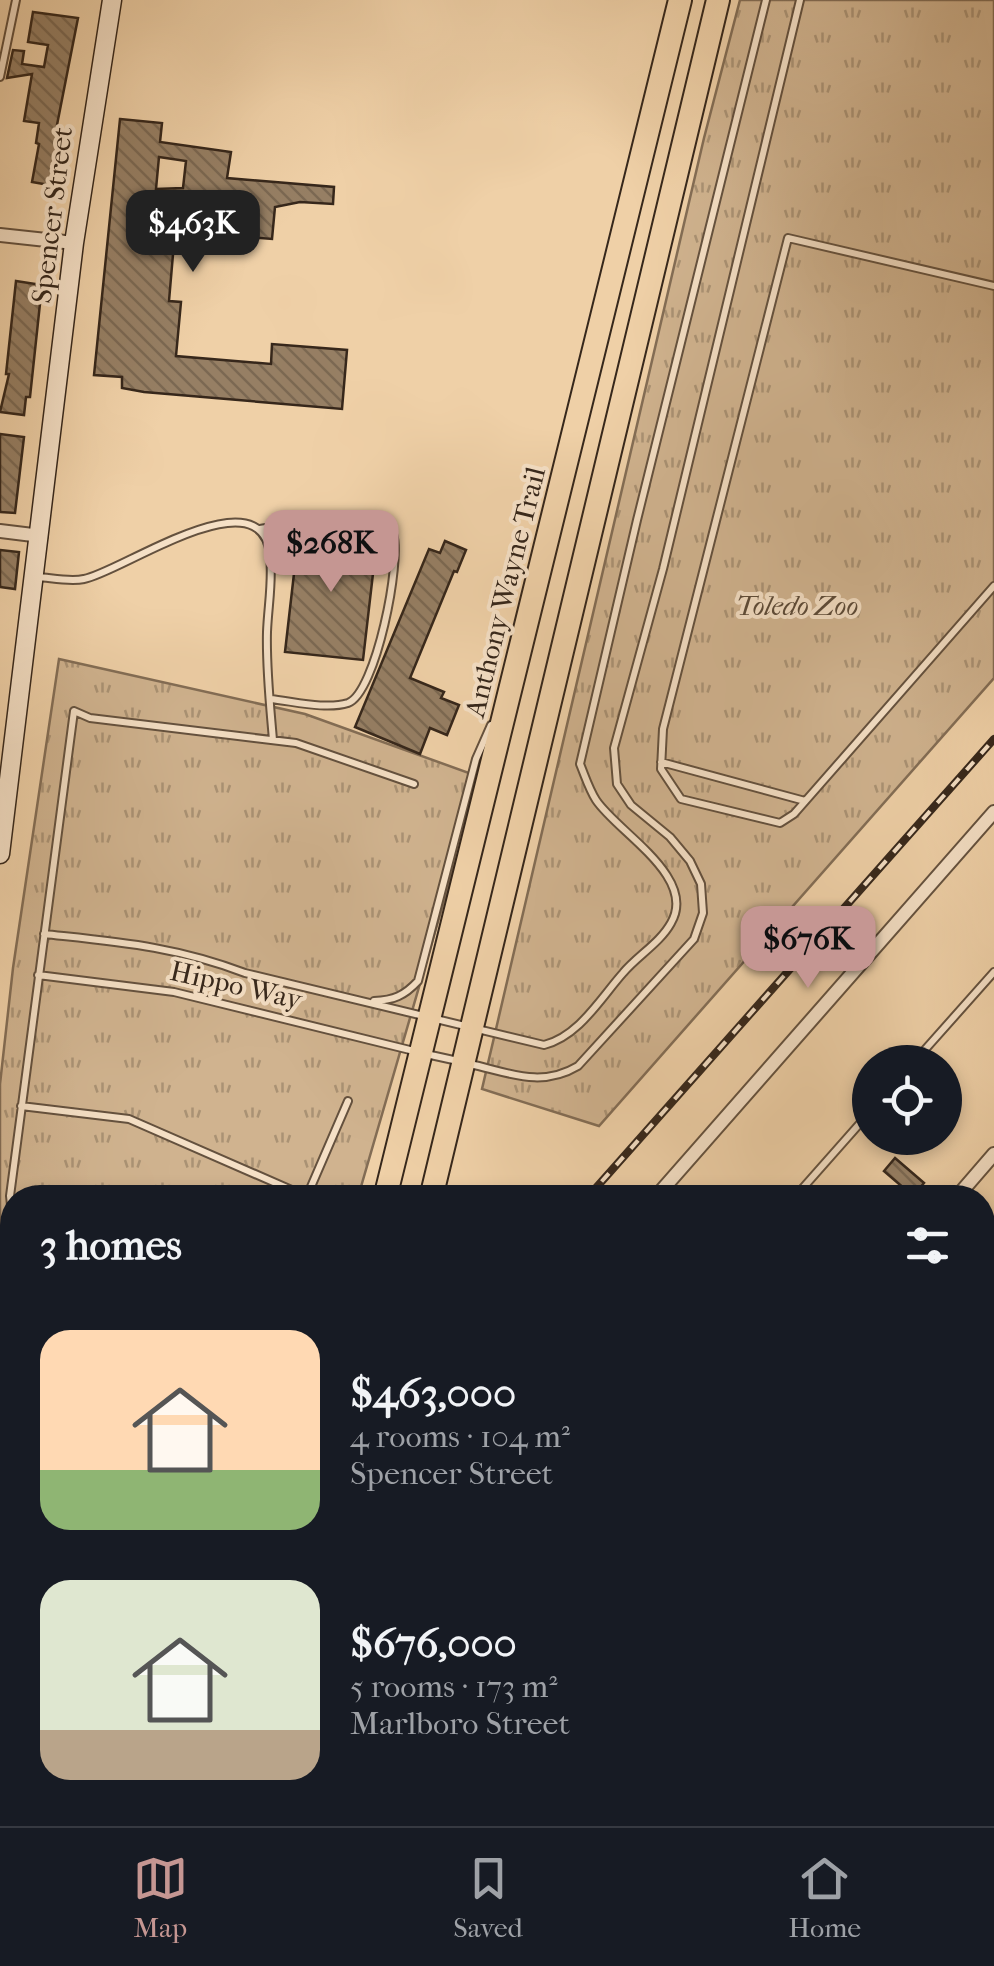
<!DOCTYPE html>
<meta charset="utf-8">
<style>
body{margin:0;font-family:"IM FELL French Canon",serif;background:#20242c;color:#f1f3f6;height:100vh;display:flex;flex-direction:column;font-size:38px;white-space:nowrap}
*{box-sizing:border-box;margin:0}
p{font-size:32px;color:#9ea1a6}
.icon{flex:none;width:55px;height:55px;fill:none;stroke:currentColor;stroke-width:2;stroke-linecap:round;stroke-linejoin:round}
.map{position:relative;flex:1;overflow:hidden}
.panel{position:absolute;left:0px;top:1185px;width:995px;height:642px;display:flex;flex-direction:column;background:#171b24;border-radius:40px 40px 0 0;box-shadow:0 5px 15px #0003}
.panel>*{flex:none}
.buttons{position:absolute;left:852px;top:1045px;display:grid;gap:20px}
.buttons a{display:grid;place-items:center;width:110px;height:110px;border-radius:50%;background:#171b24;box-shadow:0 5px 15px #0003;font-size:50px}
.price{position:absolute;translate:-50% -85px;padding:0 22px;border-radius:20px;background:#c59692;color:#111;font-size:32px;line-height:65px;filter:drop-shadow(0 2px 5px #0008)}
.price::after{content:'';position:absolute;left:50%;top:60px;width:30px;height:22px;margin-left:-15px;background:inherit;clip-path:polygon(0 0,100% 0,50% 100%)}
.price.selected{background:#222;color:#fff}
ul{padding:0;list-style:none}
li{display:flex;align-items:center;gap:30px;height:250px;padding:0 40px}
li span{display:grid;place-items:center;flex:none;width:280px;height:200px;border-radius:30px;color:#555}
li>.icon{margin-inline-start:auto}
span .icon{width:120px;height:120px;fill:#fffc;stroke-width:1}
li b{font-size:42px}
h2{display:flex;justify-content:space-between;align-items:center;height:120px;padding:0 40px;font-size:42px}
.menu{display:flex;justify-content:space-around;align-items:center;height:140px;border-top:2px solid #363941;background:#171b24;font-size:28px;color:#9ea1a6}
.menu a{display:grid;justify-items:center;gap:5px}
.menu .selected{color:#c59692}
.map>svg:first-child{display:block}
</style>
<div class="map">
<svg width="994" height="1826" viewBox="0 0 994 1826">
<defs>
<pattern id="grass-tufts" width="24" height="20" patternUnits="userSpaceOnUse" patternTransform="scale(2.5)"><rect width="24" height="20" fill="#d0b38f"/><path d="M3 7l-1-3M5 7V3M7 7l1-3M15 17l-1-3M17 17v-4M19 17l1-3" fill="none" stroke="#aa9274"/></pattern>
<pattern id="building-back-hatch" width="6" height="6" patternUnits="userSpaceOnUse" patternTransform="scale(2.5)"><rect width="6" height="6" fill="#967f64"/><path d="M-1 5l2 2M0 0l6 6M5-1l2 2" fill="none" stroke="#7b6852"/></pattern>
</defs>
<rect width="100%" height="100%" fill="#efd0a7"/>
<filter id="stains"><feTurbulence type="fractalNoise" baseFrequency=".002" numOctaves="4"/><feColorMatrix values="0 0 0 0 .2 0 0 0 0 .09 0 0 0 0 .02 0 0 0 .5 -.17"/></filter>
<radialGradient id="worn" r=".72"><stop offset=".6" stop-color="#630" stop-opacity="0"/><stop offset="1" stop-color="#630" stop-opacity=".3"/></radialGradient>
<path fill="url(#grass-tufts)" stroke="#836d55" stroke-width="2.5" d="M 740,0 L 994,0 L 994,678 L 599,1126 L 482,1089 L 704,138 Z
M 59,659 L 305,714 L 480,777 L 358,1197 L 12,1198 L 12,1271 L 0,1270 L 0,1084 L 13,968 Z
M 0,1343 L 12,1344 L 12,1814 L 8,1812 L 0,1824 Z
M 14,1815 L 213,1815 L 210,1826 L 36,1826 Z
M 305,1815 L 852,1815 L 859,1826 L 302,1826 Z"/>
<path fill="url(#building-back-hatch)" stroke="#36271b" stroke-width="2.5" fill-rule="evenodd" d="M 33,12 L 78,18 L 56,130 L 61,131 L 58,149 L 62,150 L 55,186 L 32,182 L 39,144 L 36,143 L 39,123 L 24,121 L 32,74 L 7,78 L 13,50 L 24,51 L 22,64 L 44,67 L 48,45 L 28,42 Z
M 120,119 L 162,123 L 160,142 L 231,152 L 227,178 L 334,187 L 333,204 L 300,202 L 275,207 L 272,239 L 175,231 L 169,301 L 181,302 L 176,356 L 271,364 L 272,344 L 347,350 L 342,409 L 144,392 L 122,388 L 122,377 L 94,375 ZM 159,157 L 186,161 L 183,188 L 156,189 Z
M 16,281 L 42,285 L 30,397 L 26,397 L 24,415 L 0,412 L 9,374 L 6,374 Z
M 0,434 L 24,437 L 15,513 L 0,512 Z
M 299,530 L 377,539 L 363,660 L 285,652 Z
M 445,541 L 466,550 L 457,572 L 454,571 L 410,678 L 444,692 L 441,698 L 459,705 L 447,735 L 430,728 L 420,754 L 355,727 L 429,549 L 440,553 Z
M 0,550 L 19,552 L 15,589 L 0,587 Z
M 895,1158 L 924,1183 L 913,1196 L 884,1171 Z
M 725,1815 L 773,1815 L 781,1826 L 709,1826 Z"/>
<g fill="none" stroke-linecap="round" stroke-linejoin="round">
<g stroke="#64513e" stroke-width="10">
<path id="lane" d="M 0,77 L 16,0
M 994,286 L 788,238 L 663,729 L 661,769 L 681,799 L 780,823 L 794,814 L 994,586
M 260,529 C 308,520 348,517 393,534 C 402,560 376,693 348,703 C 326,710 292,701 270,699
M 38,577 C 52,578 70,582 84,579 C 118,574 262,472 270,555 C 273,581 268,606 267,632 C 266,668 270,704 273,740
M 661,762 L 805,801
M 44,934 C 118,942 174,946 245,973 L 544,1045 C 579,1036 600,999 623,973 C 637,956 660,943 671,923 C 698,877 617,832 596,800 C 589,789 585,776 580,764 L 637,520 L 766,0
M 38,975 L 174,992 L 414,1051
M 374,1001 C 394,1000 404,996 418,981 L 476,759 L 491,725
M 426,1054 L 458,1061
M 914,1062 L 994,972
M 470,1064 C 510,1073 541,1088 578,1066 L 694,939 L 703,913 L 701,884 L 690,861 L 670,837 L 631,805 L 617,784 L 614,748 L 663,569 L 800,0
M 21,1106 L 129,1119 L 310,1198
M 307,1196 L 348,1101
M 794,1198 L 870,1112
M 12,1214 L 10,1196 L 74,711 L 90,718 L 296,743 L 414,784
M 0,1598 L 2,1578 L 12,1556
M 0,1600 L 12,1605
M 0,1614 L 7,1633 L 12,1636
M 185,1826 L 189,1815"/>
</g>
<g stroke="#64513e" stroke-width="16">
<path id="street" d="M 0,235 L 74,243
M 0,531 L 41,536
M 655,1198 L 994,812
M 956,1198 L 994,1154
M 982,1394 L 994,1411
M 982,1729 L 994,1746
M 867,1815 L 874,1826"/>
</g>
<g stroke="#36271b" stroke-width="21">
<path id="secondary" d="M 0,854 L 74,243 L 112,0"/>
</g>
<g stroke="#36271b" stroke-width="26">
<path id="highway" d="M 385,1198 L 680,0
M 431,1198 L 718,0
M 226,1826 L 228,1815
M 277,1826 L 280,1815"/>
</g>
<path stroke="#36271b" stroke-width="2.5" stroke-dasharray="8 5" stroke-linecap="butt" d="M 133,1815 L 144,1826
M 383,1815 L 387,1823 L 398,1826
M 446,1815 L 449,1826
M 681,1815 L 690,1815
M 160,1826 L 162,1815
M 571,1826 L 575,1815
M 642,1826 L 651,1815"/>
<use href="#lane" stroke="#f5e0c6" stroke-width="6"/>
<use href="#street" stroke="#f5e0c6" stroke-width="12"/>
<use href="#secondary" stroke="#f5e0c6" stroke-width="18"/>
<use href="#highway" stroke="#efd0a7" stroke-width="22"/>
<g stroke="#36271b" stroke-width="8">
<path id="rail" d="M 587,1198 L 994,739
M 40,1826 L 49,1815"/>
</g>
<use href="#rail" stroke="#f5e0c6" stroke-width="4" stroke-dasharray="11" stroke-linecap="butt"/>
</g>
<g text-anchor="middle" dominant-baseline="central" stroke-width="8" stroke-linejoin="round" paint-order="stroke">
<g font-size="28" fill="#36271b" stroke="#f5e0c6">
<text transform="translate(52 215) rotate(-83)">Spencer Street</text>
<text transform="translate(505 592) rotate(-76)">Anthony Wayne Trail</text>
<text transform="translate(236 985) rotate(13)">Hippo Way</text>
</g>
<g font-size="28" font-style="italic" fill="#5c4a38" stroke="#f5e0c6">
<text x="797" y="605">Toledo Zoo</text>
</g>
</g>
<rect width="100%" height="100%" filter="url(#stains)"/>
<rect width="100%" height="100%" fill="url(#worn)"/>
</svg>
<div class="buttons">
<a><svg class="icon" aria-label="locate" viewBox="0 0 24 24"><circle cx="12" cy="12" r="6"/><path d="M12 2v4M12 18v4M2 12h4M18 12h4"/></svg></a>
</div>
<b class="price selected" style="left:193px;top:275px">$463K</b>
<b class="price" style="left:331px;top:595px">$268K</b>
<b class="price" style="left:808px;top:991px">$676K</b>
<section class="panel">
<h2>3 homes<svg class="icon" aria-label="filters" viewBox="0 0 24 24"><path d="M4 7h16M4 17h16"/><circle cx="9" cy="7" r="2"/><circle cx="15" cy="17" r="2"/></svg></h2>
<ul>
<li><span style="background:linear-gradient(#ffd9b3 70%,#8fb573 0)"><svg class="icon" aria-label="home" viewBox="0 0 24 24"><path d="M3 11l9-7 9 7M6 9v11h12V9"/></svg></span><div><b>$463,000</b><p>4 rooms · 104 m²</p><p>Spencer Street</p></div></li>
<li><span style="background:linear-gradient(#dfe7d0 75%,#b9a48a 0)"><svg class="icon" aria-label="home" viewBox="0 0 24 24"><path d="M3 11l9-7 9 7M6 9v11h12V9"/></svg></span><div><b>$676,000</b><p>5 rooms · 173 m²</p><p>Marlboro Street</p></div></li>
</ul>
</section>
</div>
<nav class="menu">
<a class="selected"><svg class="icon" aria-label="map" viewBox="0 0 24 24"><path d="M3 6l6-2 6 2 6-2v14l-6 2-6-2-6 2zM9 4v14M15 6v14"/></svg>Map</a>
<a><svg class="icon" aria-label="saved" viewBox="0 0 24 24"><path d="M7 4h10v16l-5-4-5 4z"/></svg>Saved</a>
<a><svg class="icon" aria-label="home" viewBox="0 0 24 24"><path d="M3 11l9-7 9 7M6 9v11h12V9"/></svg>Home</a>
</nav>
